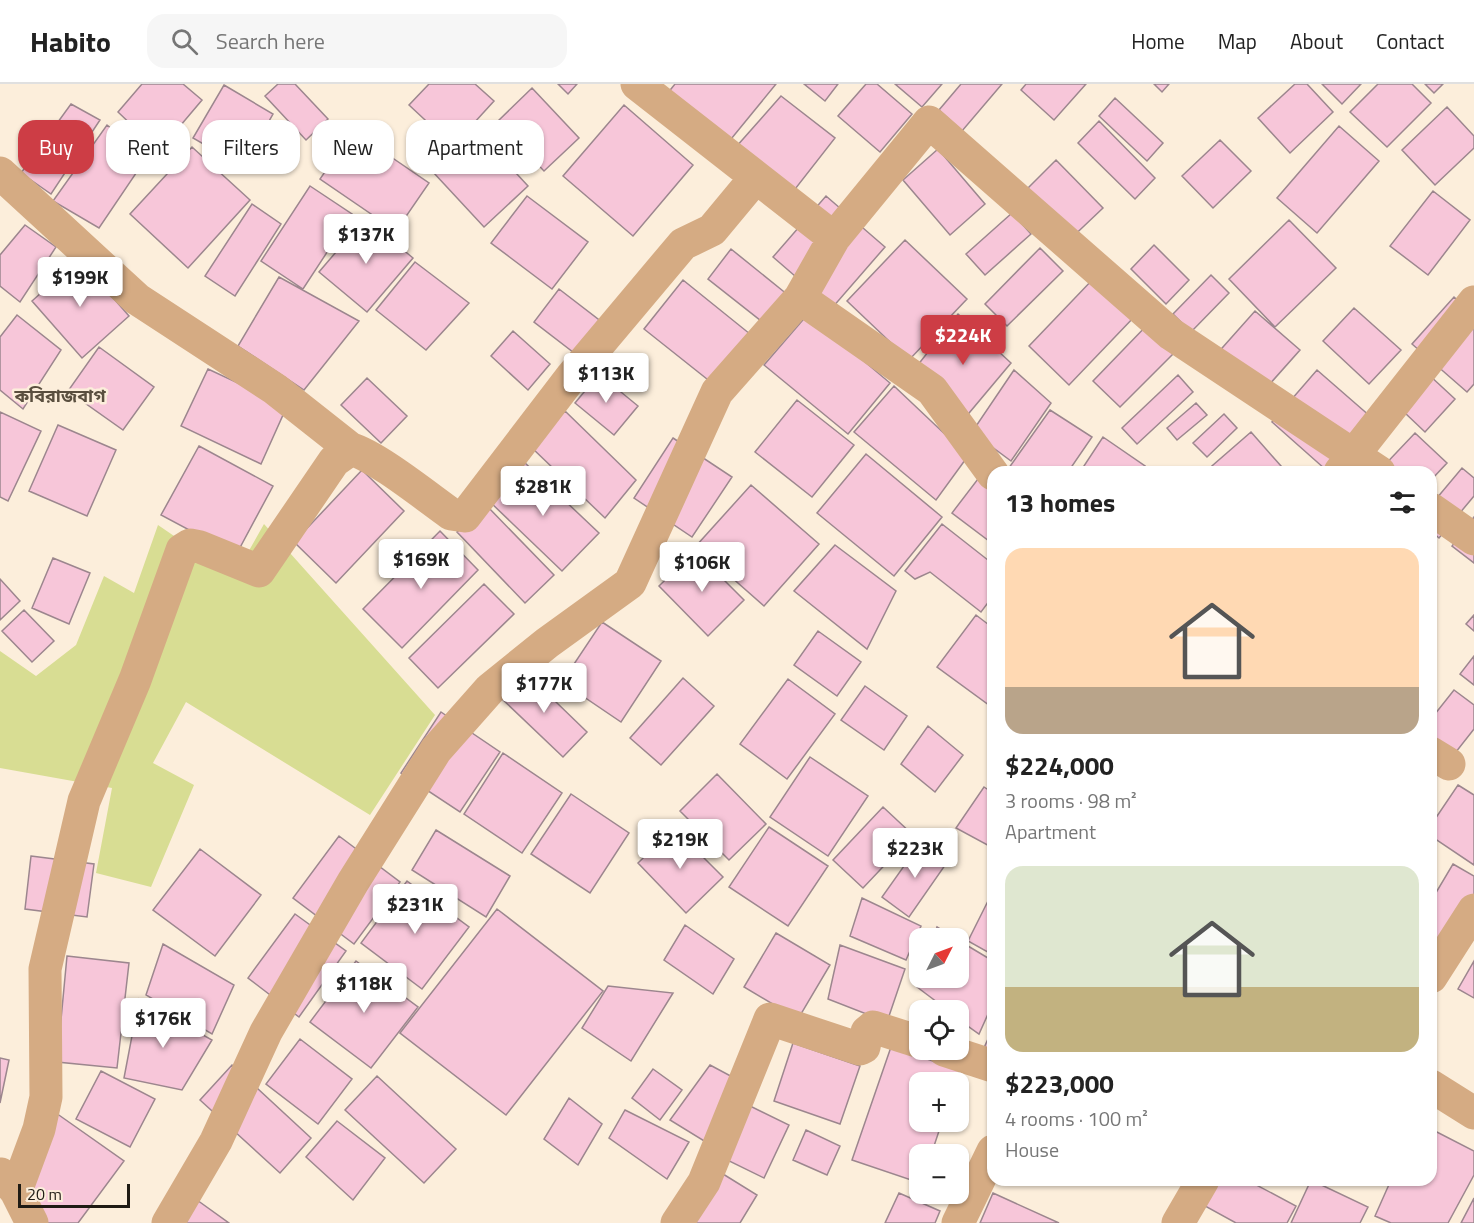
<!DOCTYPE html>
<meta charset="utf-8">
<style>
body{margin:0;font-family:"Titillium Web","Noto Sans Bengali",sans-serif;background:#f6f6f6;color:#222;height:100vh;display:flex;flex-direction:column;font-size:22px;white-space:nowrap}
*{box-sizing:border-box;margin:0}
p{font-size:20px;color:#767676}
.icon{flex:none;width:33px;height:33px;fill:none;stroke:currentColor;stroke-width:2;stroke-linecap:round;stroke-linejoin:round}
.map{position:relative;flex:1;overflow:hidden}
.details{position:absolute;left:987px;top:382px;width:450px;height:720px;display:flex;flex-direction:column;background:#fff;border-radius:18px;box-shadow:0 2px 4px #0004}
.details>*{flex:none}
.top-card{position:absolute;left:18px;top:36px;width:570px;height:54px;display:flex;gap:12px}
.needle{width:39px;rotate:48deg}
.fabs{position:absolute;left:909px;top:844px;display:grid;gap:12px}
.fabs a{display:grid;place-items:center;width:60px;height:60px;border-radius:12px;background:#fff;box-shadow:0 2px 4px #0004;font-size:30px}
.scale{position:absolute;left:18px;bottom:15px;width:112px;box-sizing:border-box;padding-left:6px;border:3px solid #1f1b14;border-top:0;font-size:16px;line-height:21px;white-space:nowrap;color:#1f1b14;-webkit-text-stroke:4px #fceedb;paint-order:stroke}
.price{position:absolute;translate:-50% -51px;padding:0 14px;border-radius:6px;background:#fff;color:#222;font-size:20px;line-height:39px;filter:drop-shadow(0 2px 3px #0008)}
.price::after{content:'';position:absolute;left:50%;top:36px;width:18px;height:14px;margin-left:-9px;background:inherit;clip-path:polygon(0 0,100% 0,50% 100%)}
.price.on{background:#cd3d45;color:#fff}
ul{padding:0;list-style:none}
li{display:grid;align-content:center;gap:12px;height:318px;padding:0 18px}
li span{display:grid;place-items:center;height:186px;border-radius:18px;color:#555}
li>.icon{margin-inline-start:auto}
span .icon{width:108px;height:108px;fill:#fffc;stroke-width:1}
li b{font-size:26px}
h2{display:flex;justify-content:space-between;align-items:center;height:72px;padding:0 18px;font-size:26px}
.tag{padding:0 21px;border-radius:18px;background:#fff;box-shadow:0 2px 4px #0004;font-size:21px;line-height:54px}
.tag.on{background:#cd3d45;color:#fff}
header{display:flex;align-items:center;gap:36px;box-sizing:border-box;height:84px;padding:0 30px;background:#fff;border-bottom:2px solid #e0e0e0}
header strong{font-size:28px}
nav{display:flex;gap:33px;margin-inline-start:auto;font-size:21px}
.search{width:420px;height:54px;background:#f6f6f6;display:flex;align-items:center;gap:15px;box-sizing:border-box;padding:0 21px;border-radius:18px;color:#767676;font-size:22px}
.map>svg:first-child{display:block}
</style>
<header>
<strong>Habito</strong>
<div class="search"><svg class="icon" aria-label="search" viewBox="0 0 24 24"><circle cx="10" cy="10" r="6"/><path d="M15 15l6 6"/></svg>Search here</div>
<nav><a>Home</a><a>Map</a><a>About</a><a>Contact</a></nav>
</header>
<div class="map">
<svg width="1474" height="1139" viewBox="0 0 1474 1139">
<rect width="100%" height="100%" fill="#fceedb"/>
<path fill="#d8dd93" d="M 264,440 L 435,631 L 370,731 L 186,618 L 153,679 L 194,701 L 151,803 L 96,789 L 112,704 L 0,684 L 0,567 L 36,592 L 76,561 L 104,492 L 134,509 L 158,441 L 234,493 Z"/>
<path fill="#f7c6d9" stroke="#9c868e" stroke-width="1.5" d="M 142,0 L 183,0 L 202,16 L 159,67 L 118,28 Z
M 278,0 L 295,0 L 328,35 L 306,56 L 265,12 Z
M 429,0 L 475,0 L 494,17 L 453,62 L 409,21 Z
M 558,0 L 577,0 L 568,10 Z
M 675,0 L 776,0 L 727,60 L 667,10 Z
M 804,0 L 838,0 L 825,17 Z
M 866,0 L 877,0 L 912,30 L 880,68 L 838,32 Z
M 895,0 L 942,0 L 922,23 Z
M 961,0 L 1002,0 L 962,47 L 939,26 Z
M 1026,0 L 1086,0 L 1054,36 L 1021,6 Z
M 1154,0 L 1169,0 L 1162,8 Z
M 1295,0 L 1307,0 L 1333,28 L 1290,69 L 1258,34 Z
M 1322,0 L 1361,0 L 1342,20 Z
M 1378,0 L 1412,0 L 1431,19 L 1387,63 L 1350,28 Z
M 1425,0 L 1443,0 L 1434,9 Z
M 224,1 L 273,30 L 243,83 L 193,54 Z
M 532,4 L 579,54 L 544,87 L 497,38 Z
M 781,12 L 835,54 L 792,109 L 736,63 Z
M 1115,14 L 1163,59 L 1147,77 L 1099,32 Z
M 71,20 L 100,36 L 51,110 L 21,89 Z
M 624,21 L 693,81 L 633,152 L 563,92 Z
M 1447,23 L 1474,52 L 1474,64 L 1435,101 L 1402,66 Z
M 1099,37 L 1155,94 L 1135,115 L 1078,59 Z
M 107,41 L 147,73 L 99,144 L 53,117 Z
M 1339,42 L 1379,77 L 1317,149 L 1277,114 Z
M 353,47 L 429,99 L 396,147 L 320,95 Z
M 477,47 L 528,102 L 484,143 L 433,88 Z
M 1220,56 L 1251,87 L 1213,124 L 1182,92 Z
M 192,63 L 250,116 L 188,184 L 130,130 Z
M 938,65 L 985,120 L 950,151 L 903,96 Z
M 1056,76 L 1103,124 L 1063,162 L 1018,114 Z
M 310,102 L 352,130 L 303,205 L 261,177 Z
M 1433,107 L 1470,136 L 1428,191 L 1390,162 Z
M 527,112 L 588,158 L 552,205 L 491,159 Z
M 826,112 L 885,163 L 832,224 L 773,173 Z
M 252,120 L 281,140 L 235,212 L 205,192 Z
M 1012,129 L 1031,150 L 985,191 L 966,170 Z
M 365,134 L 413,174 L 367,228 L 319,188 Z
M 1289,136 L 1336,184 L 1275,243 L 1229,195 Z
M 25,141 L 56,163 L 20,218 L 0,202 L 0,171 Z
M 905,156 L 967,215 L 909,276 L 847,217 Z
M 1154,161 L 1189,196 L 1166,220 L 1131,185 Z
M 1040,164 L 1063,187 L 1007,242 L 985,220 Z
M 731,165 L 788,211 L 765,240 L 708,195 Z
M 79,175 L 129,232 L 82,274 L 32,217 Z
M 415,178 L 469,219 L 426,266 L 376,226 Z
M 1211,191 L 1229,209 L 1191,248 L 1173,230 Z
M 279,193 L 359,237 L 304,306 L 238,262 Z
M 1095,193 L 1135,232 L 1069,301 L 1029,262 Z
M 683,196 L 750,250 L 712,299 L 644,245 Z
M 559,205 L 607,242 L 582,275 L 534,238 Z
M 1454,213 L 1474,231 L 1474,300 L 1467,308 L 1412,260 Z
M 1354,224 L 1401,266 L 1369,300 L 1323,257 Z
M 1255,227 L 1300,266 L 1260,311 L 1215,272 Z
M 808,230 L 890,299 L 848,350 L 764,281 Z
M 958,230 L 1011,279 L 964,335 L 917,282 Z
M 17,231 L 61,266 L 23,325 L 0,306 L 0,253 Z
M 1152,236 L 1180,263 L 1120,323 L 1093,297 Z
M 513,247 L 550,280 L 528,306 L 491,272 Z
M 99,263 L 154,303 L 123,346 L 68,307 Z
M 1415,278 L 1455,315 L 1425,348 L 1385,310 Z
M 208,285 L 287,322 L 261,380 L 181,342 Z
M 1014,286 L 1051,319 L 1011,377 L 972,348 Z
M 1317,286 L 1371,333 L 1325,385 L 1272,338 Z
M 599,290 L 638,322 L 614,351 L 575,319 Z
M 1178,291 L 1193,308 L 1137,360 L 1122,344 Z
M 367,294 L 407,332 L 381,359 L 341,321 Z
M 894,302 L 968,372 L 936,416 L 854,348 Z
M 797,316 L 854,361 L 812,413 L 755,368 Z
M 1196,319 L 1207,331 L 1177,356 L 1167,344 Z
M 1050,326 L 1092,353 L 1068,388 L 1006,388 Z
M 565,327 L 636,396 L 605,434 L 530,362 Z
M 0,328 L 41,347 L 8,417 L 0,413 Z
M 1224,330 L 1237,344 L 1207,373 L 1193,359 Z
M 58,341 L 116,366 L 87,432 L 29,407 Z
M 1251,348 L 1281,382 L 1274,388 L 1205,388 Z
M 1415,349 L 1447,379 L 1431,396 L 1431,388 L 1378,388 Z
M 1103,353 L 1145,382 L 1140,388 L 1080,388 Z
M 673,354 L 732,393 L 692,453 L 634,414 Z
M 199,362 L 273,402 L 236,471 L 161,431 Z
M 866,370 L 942,433 L 894,492 L 817,429 Z
M 524,378 L 599,449 L 562,487 L 488,416 Z
M 1462,384 L 1474,394 L 1474,412 L 1439,454 L 1431,447 L 1431,421 Z
M 362,386 L 404,427 L 336,499 L 294,458 Z
M 981,391 L 993,401 L 993,460 L 952,429 Z
M 751,401 L 819,460 L 764,522 L 696,462 Z
M 486,421 L 554,491 L 525,519 L 457,448 Z
M 1474,433 L 1474,479 L 1452,462 Z
M 942,440 L 993,480 L 993,512 L 981,528 L 930,488 L 915,495 L 905,487 Z
M 440,447 L 478,486 L 402,564 L 363,525 Z
M 835,461 L 896,507 L 867,565 L 794,507 Z
M 695,467 L 744,516 L 708,552 L 659,502 Z
M 53,474 L 90,489 L 69,540 L 32,524 Z
M 0,495 L 20,517 L 0,536 Z
M 484,500 L 514,530 L 438,604 L 409,574 Z
M 24,526 L 54,557 L 32,578 L 2,547 Z
M 976,531 L 993,544 L 993,624 L 937,583 Z
M 1474,531 L 1474,547 L 1466,540 Z
M 602,538 L 661,577 L 621,638 L 562,598 Z
M 818,547 L 861,578 L 837,612 L 794,581 Z
M 1474,572 L 1474,601 L 1460,590 Z
M 525,588 L 587,648 L 563,673 L 500,613 Z
M 683,594 L 714,622 L 661,681 L 630,654 Z
M 788,595 L 835,630 L 787,695 L 740,660 Z
M 865,602 L 907,632 L 884,666 L 841,636 Z
M 1454,606 L 1474,621 L 1474,645 L 1452,673 L 1431,657 L 1431,635 Z
M 441,628 L 500,668 L 460,728 L 401,689 Z
M 928,642 L 963,671 L 935,708 L 901,680 Z
M 503,669 L 562,709 L 522,769 L 464,730 Z
M 810,673 L 868,712 L 828,772 L 770,733 Z
M 717,690 L 766,740 L 729,776 L 680,727 Z
M 1458,701 L 1474,711 L 1474,781 L 1431,752 L 1431,741 Z
M 984,703 L 993,709 L 993,764 L 956,744 Z
M 571,710 L 629,749 L 590,809 L 531,770 Z
M 883,723 L 913,751 L 863,804 L 833,776 Z
M 769,743 L 828,782 L 788,842 L 729,803 Z
M 674,744 L 723,793 L 686,829 L 638,779 Z
M 436,746 L 510,792 L 486,833 L 412,786 Z
M 339,752 L 400,798 L 354,860 L 293,814 Z
M 921,758 L 948,777 L 909,833 L 882,813 Z
M 200,765 L 261,811 L 215,872 L 153,826 Z
M 31,772 L 94,780 L 87,833 L 25,825 Z
M 1453,780 L 1474,792 L 1474,838 L 1431,865 L 1431,817 Z
M 407,797 L 469,843 L 422,905 L 361,859 Z
M 993,807 L 993,871 L 968,857 Z
M 862,814 L 921,842 L 906,876 L 850,852 Z
M 497,825 L 603,907 L 506,1031 L 400,949 Z
M 295,830 L 346,867 L 299,933 L 248,894 Z
M 685,841 L 734,875 L 713,910 L 664,876 Z
M 937,843 L 956,855 L 933,855 Z
M 776,849 L 830,881 L 798,935 L 744,903 Z
M 958,856 L 993,877 L 993,919 L 979,950 L 958,935 L 958,927 L 949,927 L 917,903 L 920,894 L 958,894 Z
M 163,860 L 234,901 L 212,950 L 146,911 Z
M 840,861 L 905,885 L 887,938 L 828,915 Z
M 67,872 L 129,879 L 117,984 L 57,978 Z
M 356,877 L 418,923 L 371,984 L 310,938 Z
M 1474,877 L 1474,914 L 1458,905 Z
M 608,902 L 673,909 L 631,977 L 582,944 Z
M 139,915 L 212,956 L 182,1006 L 124,994 Z
M 993,944 L 993,971 L 983,966 Z
M 300,955 L 352,995 L 318,1040 L 266,1000 Z
M 793,959 L 860,982 L 840,1040 L 774,1017 Z
M 891,963 L 960,986 L 955,999 L 920,999 L 920,1038 L 942,1038 L 931,1071 L 920,1071 L 920,1099 L 852,1076 Z
M 0,974 L 9,976 L 0,1019 Z
M 232,981 L 311,1054 L 280,1089 L 200,1016 Z
M 710,981 L 755,1005 L 722,1068 L 670,1036 Z
M 653,985 L 682,1006 L 660,1036 L 632,1014 Z
M 101,987 L 155,1015 L 130,1063 L 76,1035 Z
M 377,992 L 456,1065 L 424,1099 L 345,1026 Z
M 569,1014 L 602,1040 L 578,1081 L 544,1055 Z
M 748,1021 L 789,1041 L 764,1094 L 723,1074 Z
M 625,1026 L 689,1058 L 667,1095 L 609,1054 Z
M 56,1029 L 124,1077 L 78,1139 L 43,1139 L 25,1107 Z
M 337,1037 L 385,1074 L 353,1116 L 306,1073 Z
M 1431,1045 L 1474,1067 L 1474,1091 L 1448,1139 L 1391,1139 L 1375,1132 L 1391,1096 L 1431,1096 Z
M 806,1046 L 840,1062 L 827,1091 L 793,1076 Z
M 723,1090 L 757,1111 L 740,1139 L 692,1139 Z
M 1218,1096 L 1247,1096 L 1296,1122 L 1287,1139 L 1236,1139 L 1205,1122 Z
M 1311,1096 L 1368,1123 L 1360,1139 L 1291,1139 Z
M 899,1109 L 940,1127 L 935,1139 L 885,1139 Z
M 993,1109 L 1059,1139 L 980,1139 Z
M 190,1111 L 229,1139 L 176,1139 Z
M 1474,1114 L 1474,1139 L 1461,1139 Z"/>
<g fill="none" stroke-linecap="round" stroke-linejoin="round">
<path stroke="#d5ab83" stroke-width="33" d="M 637,0 L 834,154 L 800,214 L 932,306 L 993,390
M 0,89 L 137,215 L 275,305 L 351,365
M 834,154 L 929,38 L 1171,250 L 1379,388
M 1340,388 L 1474,218
M 1431,425 L 1474,455
M 1431,669 L 1449,680
M 1431,893 L 1474,826
M 944,966 L 993,982
M 1431,1002 L 1474,1029
M 1,1090 L 16,1107 L 32,1139
M 16,1107 L 39,1045 L 46,1013 L 45,885 L 84,717 L 135,596 L 182,466 L 190,461 L 200,463 L 259,487 L 334,377 L 351,365 C 376,372 427,413 451,430 L 465,432 L 572,292 L 683,160 L 712,146 L 756,93
M 168,1139 L 216,1057 L 266,948 L 353,798 L 436,666 L 490,605 L 547,559 L 630,499 L 717,308 L 800,214
M 677,1139 L 704,1098 L 770,935 L 860,965 L 864,963 L 867,948 L 873,943 L 920,958
M 958,1139 L 993,1067
M 1178,1139 L 1203,1096"/>
</g>
<g text-anchor="middle" dominant-baseline="central" stroke-width="5" stroke-linejoin="round" paint-order="stroke">
<g font-size="18" font-weight="bold" fill="#5a4f3f" stroke="#fceedb">
<text x="60" y="311">কবিরাজবাগ</text>
</g>
</g>
</svg>
<div class="fabs">
<a><svg class="needle" viewBox="-14 -14 28 28"><path d="M0-13l5 13h-10z" fill="#e53935"/><path d="M0 13l5-13h-10z" fill="#767676"/></svg></a>
<a><svg class="icon" aria-label="locate" viewBox="0 0 24 24"><circle cx="12" cy="12" r="6"/><path d="M12 2v4M12 18v4M2 12h4M18 12h4"/></svg></a>
<a>+</a>
<a>−</a>
</div>
<div class="scale">20 m</div>
<b class="price" style="left:366px;top:181px">$137K</b>
<b class="price" style="left:80px;top:224px">$199K</b>
<b class="price on" style="left:963px;top:282px">$224K</b>
<b class="price" style="left:606px;top:320px">$113K</b>
<b class="price" style="left:543px;top:433px">$281K</b>
<b class="price" style="left:421px;top:506px">$169K</b>
<b class="price" style="left:702px;top:509px">$106K</b>
<b class="price" style="left:544px;top:630px">$177K</b>
<b class="price" style="left:680px;top:786px">$219K</b>
<b class="price" style="left:915px;top:795px">$223K</b>
<b class="price" style="left:415px;top:851px">$231K</b>
<b class="price" style="left:364px;top:930px">$118K</b>
<b class="price" style="left:163px;top:965px">$176K</b>
<div class="top-card">
<a class="tag on">Buy</a>
<a class="tag">Rent</a>
<a class="tag">Filters</a>
<a class="tag">New</a>
<a class="tag">Apartment</a>
</div>
<section class="details">
<h2>13 homes<svg class="icon" aria-label="filters" viewBox="0 0 24 24"><path d="M4 7h16M4 17h16"/><circle cx="9" cy="7" r="2"/><circle cx="15" cy="17" r="2"/></svg></h2>
<ul>
<li><span style="background:linear-gradient(#ffd9b3 75%,#b9a48a 0)"><svg class="icon" aria-label="home" viewBox="0 0 24 24"><path d="M3 11l9-7 9 7M6 9v11h12V9"/></svg></span><div><b>$224,000</b><p>3 rooms · 98 m²</p><p>Apartment</p></div></li>
<li><span style="background:linear-gradient(#dfe7d0 65%,#c2b280 0)"><svg class="icon" aria-label="home" viewBox="0 0 24 24"><path d="M3 11l9-7 9 7M6 9v11h12V9"/></svg></span><div><b>$223,000</b><p>4 rooms · 100 m²</p><p>House</p></div></li>
</ul>
</section>
</div>
